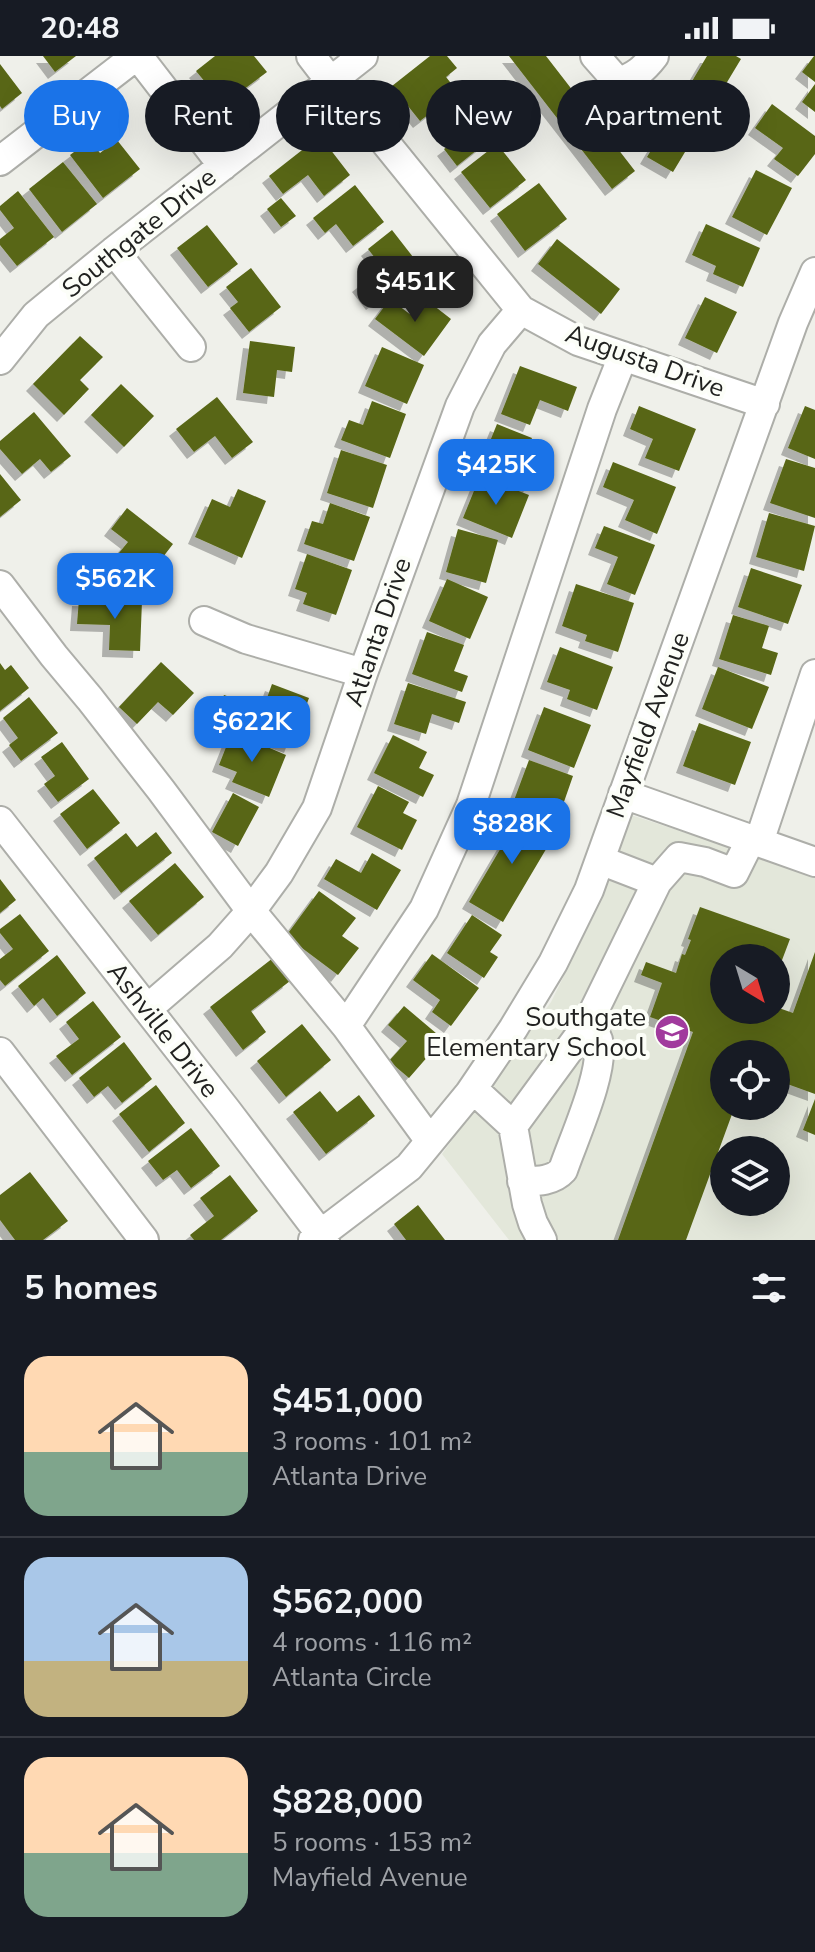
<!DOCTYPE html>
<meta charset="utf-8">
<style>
body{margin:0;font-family:"Nunito Sans",sans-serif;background:#20242c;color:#f1f3f6;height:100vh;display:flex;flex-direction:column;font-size:30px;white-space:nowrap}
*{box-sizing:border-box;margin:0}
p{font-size:26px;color:#9ea1a6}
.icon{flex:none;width:44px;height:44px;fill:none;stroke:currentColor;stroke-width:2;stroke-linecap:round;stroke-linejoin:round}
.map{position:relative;height:1184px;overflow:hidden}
.drawer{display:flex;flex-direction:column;background:#171b24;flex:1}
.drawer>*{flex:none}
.guide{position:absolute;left:24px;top:24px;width:768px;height:72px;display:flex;gap:16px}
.needle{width:52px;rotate:142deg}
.controls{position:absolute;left:710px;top:888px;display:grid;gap:16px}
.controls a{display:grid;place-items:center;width:80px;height:80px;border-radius:50%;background:#171b24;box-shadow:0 8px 32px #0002;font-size:40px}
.price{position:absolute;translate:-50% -68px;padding:0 18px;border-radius:16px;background:#1a73e8;color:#fff;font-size:26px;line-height:52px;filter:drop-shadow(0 2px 4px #0008)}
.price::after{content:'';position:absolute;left:50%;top:48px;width:24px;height:18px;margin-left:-12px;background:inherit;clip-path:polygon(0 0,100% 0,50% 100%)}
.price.active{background:#222;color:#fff}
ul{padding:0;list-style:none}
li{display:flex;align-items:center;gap:24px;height:200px;padding:0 24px}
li+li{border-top:2px solid #363941}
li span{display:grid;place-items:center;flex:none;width:224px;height:160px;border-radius:24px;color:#555}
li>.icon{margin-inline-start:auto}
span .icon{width:96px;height:96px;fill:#fffc;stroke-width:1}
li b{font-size:34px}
h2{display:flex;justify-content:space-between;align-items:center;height:96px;padding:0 24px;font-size:34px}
.chip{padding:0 28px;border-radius:36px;background:#171b24;box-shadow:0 8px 32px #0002;font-size:28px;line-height:72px}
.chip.active{background:#1a73e8;color:#fff}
.status{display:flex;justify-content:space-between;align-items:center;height:56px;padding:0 40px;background:#171b24;direction:ltr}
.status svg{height:22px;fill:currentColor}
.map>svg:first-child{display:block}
</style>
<div class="status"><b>20:48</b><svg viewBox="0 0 49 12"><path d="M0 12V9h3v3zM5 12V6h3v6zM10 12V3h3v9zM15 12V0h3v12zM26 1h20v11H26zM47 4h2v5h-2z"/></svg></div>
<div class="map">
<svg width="815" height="1184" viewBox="0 0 815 1184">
<defs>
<filter id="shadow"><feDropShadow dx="-7" dy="7" stdDeviation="0" flood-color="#0004"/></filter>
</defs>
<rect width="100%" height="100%" fill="#eff0ea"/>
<path fill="#e3e7da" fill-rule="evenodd" d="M 631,759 L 815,819 L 815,1184 L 509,1184 L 442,1098 L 551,946 L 599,849 ZM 724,902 L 776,902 L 776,954 L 724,954 ZM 724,998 L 776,998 L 776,1050 L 724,1050 ZM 724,1094 L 776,1094 L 776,1146 L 724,1146 Z"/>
<path fill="#586615" filter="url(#shadow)" d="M 43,0 L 76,0 L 55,16 Z
M 215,0 L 254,0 L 267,16 L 239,37 L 231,26 L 215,38 L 196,15 Z
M 430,0 L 447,0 L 457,12 L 446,21 L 458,36 L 420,65 L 392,30 Z
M 509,0 L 546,0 L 635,115 L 612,133 Z
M 707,0 L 736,0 L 741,3 L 673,116 L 647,101 Z
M 814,0 L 815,0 L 815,26 L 802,16 Z
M 0,8 L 22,37 L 2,53 L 0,50 Z
M 815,28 L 815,56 L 802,46 Z
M 468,41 L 497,78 L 457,110 L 444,93 L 460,81 L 443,61 Z
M 772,48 L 815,80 L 815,98 L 798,120 L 774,103 L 783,92 L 755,72 Z
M 320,80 L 350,119 L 324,140 L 308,119 L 283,138 L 269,120 Z
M 90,84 L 100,97 L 117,84 L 140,113 L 103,142 L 70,99 Z
M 497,88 L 526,124 L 490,152 L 461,116 Z
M 63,106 L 97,148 L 62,176 L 29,133 Z
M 756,114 L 792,132 L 767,179 L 732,161 Z
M 539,127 L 567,163 L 525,195 L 497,158 Z
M 355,129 L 384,166 L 353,190 L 336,168 L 325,177 L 313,162 Z
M 18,135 L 54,181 L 17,210 L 0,189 L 0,183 L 14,172 L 0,154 L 0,150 Z
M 281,142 L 296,160 L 281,171 L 267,153 Z
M 706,168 L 760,192 L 743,231 L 713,218 L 716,210 L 692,199 Z
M 207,169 L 238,208 L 208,231 L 177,192 Z
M 392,174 L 420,210 L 373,247 L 359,229 L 382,211 L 368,193 Z
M 557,183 L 620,233 L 601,258 L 538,208 Z
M 251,212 L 281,251 L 249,276 L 230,252 L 238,246 L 226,231 Z
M 705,241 L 737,256 L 717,297 L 685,282 Z
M 424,242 L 451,263 L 424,300 L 375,263 L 390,243 L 411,259 Z
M 80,280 L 103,301 L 80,324 L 89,333 L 64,359 L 33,328 Z
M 250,285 L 295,291 L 292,316 L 277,314 L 274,341 L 243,337 Z
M 382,291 L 424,309 L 407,348 L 365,330 Z
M 520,310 L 577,331 L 568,355 L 540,344 L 530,369 L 501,358 Z
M 121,328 L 154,360 L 124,391 L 91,359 Z
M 217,341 L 253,386 L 232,402 L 215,380 L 194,396 L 176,373 Z
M 372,345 L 406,358 L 390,402 L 341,384 L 349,364 L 363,369 Z
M 639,350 L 696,373 L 679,415 L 645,402 L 653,383 L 630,373 Z
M 805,350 L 815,354 L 815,403 L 788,392 Z
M 34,356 L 71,400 L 51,416 L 40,403 L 22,418 L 0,393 L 0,385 Z
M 497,368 L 532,382 L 526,397 L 541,403 L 530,430 L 480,410 Z
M 341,394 L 387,409 L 373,452 L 327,437 Z
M 786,403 L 815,412 L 815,462 L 770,447 Z
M 613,406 L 676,431 L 657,478 L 625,464 L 634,444 L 603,431 Z
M 0,418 L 21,444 L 0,461 Z
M 480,420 L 529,439 L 512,482 L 463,462 Z
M 238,433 L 266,445 L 242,502 L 195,481 L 212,443 L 230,451 Z
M 330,447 L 370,461 L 354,505 L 304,488 L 312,465 L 323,468 Z
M 127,452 L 173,488 L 143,527 L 114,503 L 128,486 L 111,473 Z
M 769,457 L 815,470 L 804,515 L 756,501 Z
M 604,470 L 655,489 L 635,539 L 607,528 L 618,501 L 595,492 Z
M 458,473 L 498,484 L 486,527 L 446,516 Z
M 307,498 L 352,514 L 336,559 L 303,548 L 307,537 L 295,533 Z
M 751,512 L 802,529 L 788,568 L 738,551 Z
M 447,523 L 488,541 L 470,583 L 429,565 Z
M 576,528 L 634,547 L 618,596 L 585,585 L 587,579 L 562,570 Z
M 79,543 L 142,545 L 140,595 L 109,594 L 110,569 L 77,568 Z
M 733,559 L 769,570 L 762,592 L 778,597 L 771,619 L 719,603 Z
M 427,576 L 464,589 L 454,615 L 468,620 L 462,636 L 412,618 Z
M 560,591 L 613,611 L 597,654 L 567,643 L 570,634 L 547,626 Z
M 161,606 L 194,637 L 173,659 L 158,646 L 137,668 L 119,651 Z
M 0,607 L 5,614 L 11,609 L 29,632 L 0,655 Z
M 718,611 L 769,631 L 752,673 L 702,653 Z
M 408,627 L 466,646 L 459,667 L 432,658 L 426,678 L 394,668 Z
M 272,628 L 309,642 L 291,690 L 215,663 L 224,639 L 263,653 Z
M 29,641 L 58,677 L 21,705 L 9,689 L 18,682 L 3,662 Z
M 544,651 L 591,669 L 574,712 L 528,694 Z
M 699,667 L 751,686 L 735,729 L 683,710 Z
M 232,676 L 286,699 L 269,741 L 232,726 L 237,716 L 219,709 Z
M 393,679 L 427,696 L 419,712 L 434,719 L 423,741 L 374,717 Z
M 62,686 L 89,723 L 58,746 L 44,728 L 55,720 L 41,701 Z
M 529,704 L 573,720 L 558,763 L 513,747 Z
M 378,730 L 409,746 L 403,757 L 417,764 L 402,794 L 357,771 Z
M 93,733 L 120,767 L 87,793 L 60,758 Z
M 233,737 L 259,751 L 238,790 L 212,776 Z
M 516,755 L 555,778 L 503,866 L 469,846 L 505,785 L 500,782 Z
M 156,776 L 172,797 L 121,837 L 94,802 L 126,777 L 137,791 Z
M 372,797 L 401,814 L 377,854 L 324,823 L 336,803 L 361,817 Z
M 175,807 L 204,841 L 158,879 L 129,845 Z
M 0,823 L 16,844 L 0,857 Z
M 319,835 L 356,862 L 342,880 L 359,892 L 338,919 L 286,880 Z
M 700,851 L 790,883 L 776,920 L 776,902 L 724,902 L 724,954 L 776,954 L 776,951 L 793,957 L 815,896 L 815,1038 L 779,1025 L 776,1031 L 776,998 L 724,998 L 724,1050 L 735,1050 L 686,1184 L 618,1184 L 693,976 L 650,961 L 662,927 L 641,919 L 646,906 L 676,917 L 682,898 L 685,899 L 691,884 L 688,883 Z
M 20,858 L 49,895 L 5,930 L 0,924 L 0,903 L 13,893 L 0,877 L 0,873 Z
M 472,859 L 502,879 L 490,896 L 498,901 L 484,922 L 447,897 Z
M 432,898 L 479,932 L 451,970 L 432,956 L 440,944 L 413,924 Z
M 57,899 L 86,937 L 57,960 L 43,942 L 34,950 L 18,930 Z
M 273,902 L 290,925 L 251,955 L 266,976 L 243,994 L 210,951 Z
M 93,945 L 121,981 L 72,1019 L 56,1000 L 79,983 L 66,966 Z
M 404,950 L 443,983 L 409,1022 L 389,1005 L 407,985 L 388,969 Z
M 302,968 L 331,1004 L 286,1041 L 257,1005 Z
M 124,986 L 152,1023 L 122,1047 L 108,1030 L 94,1041 L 79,1022 Z
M 156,1029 L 185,1067 L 149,1096 L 119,1058 Z
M 320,1035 L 337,1056 L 359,1039 L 375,1060 L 326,1098 L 293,1056 Z
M 815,1043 L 815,1079 L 803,1074 Z
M 191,1072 L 220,1110 L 191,1132 L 177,1114 L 163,1124 L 148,1105 Z
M 30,1116 L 68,1165 L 43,1184 L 15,1184 L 0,1164 L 0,1139 Z
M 230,1119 L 258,1155 L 221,1184 L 194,1184 L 190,1179 L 214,1160 L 200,1142 Z
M 418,1149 L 445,1184 L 406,1184 L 394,1168 Z"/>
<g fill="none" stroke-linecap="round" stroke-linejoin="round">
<g stroke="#adaea9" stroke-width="32">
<path id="minor" d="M 138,0 L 223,110
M 311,0 L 331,26 L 350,43 L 521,254 L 578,285 L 765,348
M 595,0 L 618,26 C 635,21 644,13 654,0
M 0,105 L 136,0
M 114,195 L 191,291
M 0,304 L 36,259 L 114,195 L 363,0
M 0,529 L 54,600 L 90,643 L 161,734 L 251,855 L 346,970 L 424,853 L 471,749 L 602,353 L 623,300
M 204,565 L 246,583 L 363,617
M 623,738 L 815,806
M 0,765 L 227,1055 L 325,1184
M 759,786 L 815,618
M 600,804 L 657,826
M 147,953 L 220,890 L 251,855 L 279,817 L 317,752 L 363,617 L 460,350 L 492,288 L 521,254
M 346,970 L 430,1085
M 0,996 L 144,1184
M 473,1033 L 513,1070 L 527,1148 L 533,1167 L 542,1184
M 513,1070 L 587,969 L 657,826 L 679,801 L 705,806 L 734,817 L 751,783
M 522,1125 C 536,1125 552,1126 563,1114 C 573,1084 606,1013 598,984 C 596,978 591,973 587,969
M 313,1184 L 409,1111 L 469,1038 L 513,973 L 553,907 L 589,834 L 793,267 L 815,216"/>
</g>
<use href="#minor" stroke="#fff" stroke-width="28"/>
</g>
<defs>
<g id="school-disc" transform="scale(1.8)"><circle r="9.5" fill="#a13a9d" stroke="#fcfef8"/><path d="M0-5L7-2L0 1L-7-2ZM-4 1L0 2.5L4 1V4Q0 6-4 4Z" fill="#fff"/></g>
</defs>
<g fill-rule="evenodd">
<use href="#school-disc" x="672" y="976"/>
</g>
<g text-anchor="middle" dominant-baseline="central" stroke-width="8" stroke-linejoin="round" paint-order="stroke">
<g font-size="26" fill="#212220" stroke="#fcfef8">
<text transform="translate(139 177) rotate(-39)">Southgate Drive</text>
<text transform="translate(645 305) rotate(20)">Augusta Drive</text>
<text transform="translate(378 576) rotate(-71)">Atlanta Drive</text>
<text transform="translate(648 669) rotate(-70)">Mayfield Avenue</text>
<text transform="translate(163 974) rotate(52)">Ashville Drive</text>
</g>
<g font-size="26" fill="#212220" stroke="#fcfef8" text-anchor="end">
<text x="646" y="961">Southgate<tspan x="646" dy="30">Elementary School</tspan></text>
</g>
</g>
</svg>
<div class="controls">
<a><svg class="needle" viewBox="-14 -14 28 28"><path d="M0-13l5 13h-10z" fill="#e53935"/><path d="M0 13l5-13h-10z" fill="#9ea1a6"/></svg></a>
<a><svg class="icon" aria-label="locate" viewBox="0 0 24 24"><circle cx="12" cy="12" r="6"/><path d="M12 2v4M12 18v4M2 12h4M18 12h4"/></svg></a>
<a><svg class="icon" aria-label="layers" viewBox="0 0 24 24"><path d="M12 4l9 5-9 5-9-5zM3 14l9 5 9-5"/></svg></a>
</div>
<b class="price active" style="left:415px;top:268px">$451K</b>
<b class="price" style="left:496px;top:451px">$425K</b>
<b class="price" style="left:115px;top:565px">$562K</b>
<b class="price" style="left:252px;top:708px">$622K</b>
<b class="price" style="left:512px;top:810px">$828K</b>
<div class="guide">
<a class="chip active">Buy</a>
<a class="chip">Rent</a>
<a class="chip">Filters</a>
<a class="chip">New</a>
<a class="chip">Apartment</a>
</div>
</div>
<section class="drawer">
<h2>5 homes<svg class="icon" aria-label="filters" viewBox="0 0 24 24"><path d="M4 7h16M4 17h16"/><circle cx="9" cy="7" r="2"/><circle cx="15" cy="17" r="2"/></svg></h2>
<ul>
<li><span style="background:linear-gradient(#ffd9b3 60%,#7fa58c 0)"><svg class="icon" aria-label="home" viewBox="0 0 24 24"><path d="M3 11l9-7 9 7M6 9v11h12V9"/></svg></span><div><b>$451,000</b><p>3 rooms · 101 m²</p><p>Atlanta Drive</p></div></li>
<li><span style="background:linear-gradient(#a9c7e8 65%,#c2b280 0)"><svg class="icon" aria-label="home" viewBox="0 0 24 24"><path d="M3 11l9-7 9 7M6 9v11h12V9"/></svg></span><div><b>$562,000</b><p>4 rooms · 116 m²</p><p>Atlanta Circle</p></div></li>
<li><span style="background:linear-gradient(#ffd9b3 60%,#7fa58c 0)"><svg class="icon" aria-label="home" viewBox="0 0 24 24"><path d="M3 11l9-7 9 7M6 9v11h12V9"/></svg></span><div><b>$828,000</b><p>5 rooms · 153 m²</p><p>Mayfield Avenue</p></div></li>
</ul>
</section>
